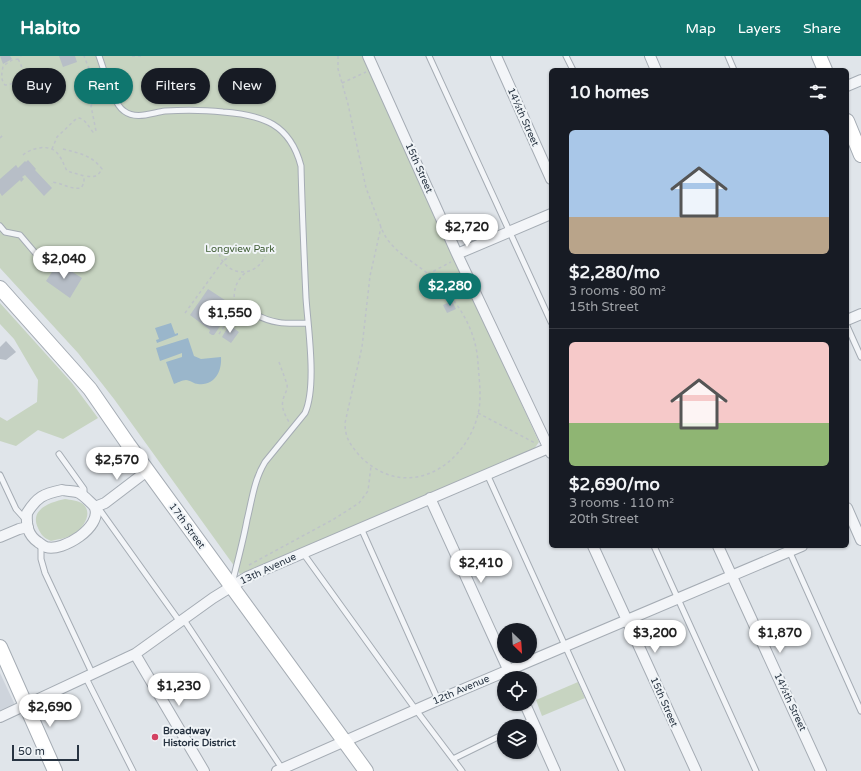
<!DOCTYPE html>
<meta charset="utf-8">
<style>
body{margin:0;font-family:"Varela Round",sans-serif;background:#242831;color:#f1f3f6;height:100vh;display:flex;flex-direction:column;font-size:15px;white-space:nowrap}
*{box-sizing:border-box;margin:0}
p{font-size:13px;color:#9ea1a6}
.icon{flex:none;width:22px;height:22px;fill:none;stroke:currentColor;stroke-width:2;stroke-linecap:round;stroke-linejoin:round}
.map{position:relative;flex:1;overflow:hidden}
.drawer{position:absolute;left:549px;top:12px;width:300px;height:480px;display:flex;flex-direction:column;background:#171b24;border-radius:6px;box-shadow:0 1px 3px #0004}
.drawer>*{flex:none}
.top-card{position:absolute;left:12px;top:12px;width:380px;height:36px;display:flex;gap:8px}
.needle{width:26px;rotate:155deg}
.controls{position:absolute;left:497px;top:567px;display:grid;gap:8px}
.controls a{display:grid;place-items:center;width:40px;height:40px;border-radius:50%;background:#171b24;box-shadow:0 1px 3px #0004;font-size:20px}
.scale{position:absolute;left:12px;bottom:10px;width:67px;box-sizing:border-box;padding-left:4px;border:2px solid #283442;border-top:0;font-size:11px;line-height:14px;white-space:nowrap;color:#283442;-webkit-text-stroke:3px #f0f4f7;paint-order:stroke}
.price{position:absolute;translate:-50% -34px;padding:0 9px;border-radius:14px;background:#fff;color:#222;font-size:13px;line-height:26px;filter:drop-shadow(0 1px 2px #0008)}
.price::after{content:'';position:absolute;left:50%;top:24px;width:12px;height:9px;margin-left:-6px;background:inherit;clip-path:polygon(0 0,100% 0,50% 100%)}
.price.on{background:#0f766e;color:#fff}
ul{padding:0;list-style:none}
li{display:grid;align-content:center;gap:8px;height:212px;padding:0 20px}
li+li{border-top:1px solid #363941}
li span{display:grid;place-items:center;height:124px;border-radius:6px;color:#555}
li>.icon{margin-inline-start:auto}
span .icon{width:72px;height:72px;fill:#fffc;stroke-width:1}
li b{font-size:17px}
h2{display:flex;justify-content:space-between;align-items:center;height:48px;padding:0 20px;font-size:17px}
.chip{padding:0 14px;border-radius:18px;background:#171b24;box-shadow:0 1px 3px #0004;font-size:14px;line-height:36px}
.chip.on{background:#0f766e;color:#fff}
header{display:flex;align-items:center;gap:24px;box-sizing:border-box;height:56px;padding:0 20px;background:#0f766e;color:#fff}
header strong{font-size:19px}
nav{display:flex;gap:22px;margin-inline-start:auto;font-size:14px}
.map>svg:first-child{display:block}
</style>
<header>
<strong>Habito</strong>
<nav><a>Map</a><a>Layers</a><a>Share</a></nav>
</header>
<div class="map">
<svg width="861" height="715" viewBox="0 0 861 715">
<rect width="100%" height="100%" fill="#e0e5ea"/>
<path fill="#ced4dc" d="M 0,617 L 15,649 L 0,655 Z"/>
<path fill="#c7d4c1" d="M 0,0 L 362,0 L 539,386 L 534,393 L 240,518 L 114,343 L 78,297 L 0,212 Z
M 0,247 L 72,327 L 98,362 L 63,383 L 38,374 L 16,390 L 0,385 L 0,361 L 7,365 L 37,346 L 38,324 L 14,283 L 0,268 Z
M 65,443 C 70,444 78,444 83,448 C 93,457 84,471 75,477 C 69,482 59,483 51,485 C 44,482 41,479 38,472 C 29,453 51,446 65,443 Z
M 578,626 L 585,642 L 542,660 L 536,644 Z"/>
<path fill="#9ab6cb" d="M 171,267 L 175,278 L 178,277 L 178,279 L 157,287 L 156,284 L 159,283 L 155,272 Z
M 188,282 L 194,300 L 201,303 L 221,301 C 222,315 215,330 198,328 C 194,328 190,324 186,324 C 182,324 177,327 174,328 L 166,306 L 182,301 L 182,297 L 160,305 L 156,292 Z"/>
<path fill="#b7bec7" d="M 0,0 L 10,0 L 12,3 L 3,8 Z
M 59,0 L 75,0 L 77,6 L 63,11 Z
M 28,104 L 36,113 L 35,114 L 52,132 L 44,140 L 25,119 L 22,121 L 24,123 L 21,126 L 20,124 L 2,140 L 0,137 L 0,123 L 16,109 L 18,112 L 25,105 L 26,106 Z
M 58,207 L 82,222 L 70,242 L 46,225 Z
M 208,233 L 234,250 L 214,279 L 212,279 L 209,277 L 210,274 L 190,259 Z
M 452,245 L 456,253 L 447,257 L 443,249 Z
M 229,269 L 239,276 L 231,287 L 222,281 Z
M 6,285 L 16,296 L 6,304 L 0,303 L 0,291 Z"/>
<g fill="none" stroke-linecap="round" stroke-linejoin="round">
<g stroke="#a5acb4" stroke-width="7">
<path id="lane" d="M 99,0 C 104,13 113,48 124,55 C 136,64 151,57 165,55 C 185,54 204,54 223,56 C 263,59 290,68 301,110 C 302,154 304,198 306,242 C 308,272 317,330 305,357 L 265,406 C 254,424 252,444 247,464 C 243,486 237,507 232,528
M 429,0 L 551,266
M 566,0 L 573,14
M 728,0 L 734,14
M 0,170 L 5,176 L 20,179 L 37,199
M 251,256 C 271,268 285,268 308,267
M 847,270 L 861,301
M 59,398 L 84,433 L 84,440
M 487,418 L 622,715
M 0,419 L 16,453 L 26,464
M 97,450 L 180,566
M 361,472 L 438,644
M 41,489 L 41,503 L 45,517 L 93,619
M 654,490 L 756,715
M 787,490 L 861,655
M 303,497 L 416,654 L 462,715
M 184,564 L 283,714
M 86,622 L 133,715
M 521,670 L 532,664
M 453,703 L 504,678"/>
</g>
<g stroke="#a5acb4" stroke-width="12">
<path id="street" d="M 368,0 L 457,198 L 551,397
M 496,0 L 551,123
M 650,0 L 656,14
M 847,30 L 861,24
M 457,198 L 551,158
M 847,264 L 861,258
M 62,434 C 66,435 72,435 77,436 C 82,438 85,441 89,445 C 91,447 94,449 95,452 C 102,471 63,496 46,491 C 43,490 41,488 38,486 C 28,479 26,470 27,457 C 37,441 43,438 62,434 Z
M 430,442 L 512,622
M 95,451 L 105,447 L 147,415
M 847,452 L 861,484
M 0,481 L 19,473 L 28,471
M 593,490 L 696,715
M 718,490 L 821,715
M 135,598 L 204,715
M 525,648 L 555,715
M 0,661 L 135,598 L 213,542 L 247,521 L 551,391
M 277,715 L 438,644 L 802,490"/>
</g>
<g stroke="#a5acb4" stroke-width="16">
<path id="secondary" d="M 819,0 L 825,14
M 847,65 L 861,99
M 0,232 L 90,333 L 128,388 L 366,715
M 0,591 L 55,715"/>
</g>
<path stroke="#bec3c9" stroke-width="1.5" stroke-dasharray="3 3" stroke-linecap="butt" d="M 132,0 L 143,0
M 338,0 L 338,13 L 348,48 L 366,132 L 381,171 C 390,196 414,205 432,221 C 457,244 476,272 478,307 C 479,323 482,342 478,358 C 469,397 431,432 389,419 C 378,415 367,408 359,399 C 350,388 345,382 345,367 L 362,291 L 370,220 L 381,171
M 18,3 C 27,18 22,27 5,29 C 0,23 2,17 3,10 L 12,4 L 18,3 L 21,0
M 342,27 L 366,16
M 0,82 L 3,79
M 52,93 L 57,81 L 77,62 C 85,62 88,70 93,76 L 96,75 L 91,50 L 98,38 L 98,35 L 84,0
M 63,93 C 78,97 92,99 102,113 C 97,122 93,121 85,120
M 23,99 C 31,92 50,87 58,98 C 62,103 64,109 67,115 L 84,120 L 84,127 L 81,132 C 71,134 62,127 52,126 L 52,128
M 219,198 C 227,221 256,222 265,200
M 428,218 L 451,206
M 185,257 L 223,205 L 229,201
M 219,278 L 232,259 L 232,256 L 235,252 C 233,236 234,227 246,216
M 279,306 L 287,328 C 288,335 284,338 283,344 C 281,352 285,359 289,366
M 478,357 L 535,387
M 249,509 L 334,463 L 359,447 L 368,435 L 371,410"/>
<use href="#lane" stroke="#f3f5f8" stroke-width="5"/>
<use href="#street" stroke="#f3f5f8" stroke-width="10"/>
<use href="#secondary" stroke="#fff" stroke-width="14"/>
</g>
<circle fill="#d34162" stroke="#f0f4f7" stroke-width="1.5" cx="155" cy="681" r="4"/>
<g text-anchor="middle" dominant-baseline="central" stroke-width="4" stroke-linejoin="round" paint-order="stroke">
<g font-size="10" fill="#283442" stroke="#f0f4f7">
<text transform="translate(523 61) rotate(66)">14½th Street</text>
<text transform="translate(419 112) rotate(66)">15th Street</text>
<text transform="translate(187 470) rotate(54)">17th Street</text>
<text transform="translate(268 513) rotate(-25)">13th Avenue</text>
<text transform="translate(461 634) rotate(-23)">12th Avenue</text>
<text transform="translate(664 646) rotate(66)">15th Street</text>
<text transform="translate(790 646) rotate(65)">14½th Street</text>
</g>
<g font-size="10" fill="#405e35" stroke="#f0f4f7">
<text x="240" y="193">Longview Park</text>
</g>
<g font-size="10" font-weight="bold" fill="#283442" stroke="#f0f4f7" text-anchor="start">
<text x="163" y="675">Broadway<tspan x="163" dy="12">Historic District</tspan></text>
</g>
</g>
</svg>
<div class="controls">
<a><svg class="needle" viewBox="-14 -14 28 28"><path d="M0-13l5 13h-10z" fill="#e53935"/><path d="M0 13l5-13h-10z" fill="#9ea1a6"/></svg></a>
<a><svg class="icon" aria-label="locate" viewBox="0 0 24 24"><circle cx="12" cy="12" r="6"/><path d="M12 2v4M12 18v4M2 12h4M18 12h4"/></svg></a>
<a><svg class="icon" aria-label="layers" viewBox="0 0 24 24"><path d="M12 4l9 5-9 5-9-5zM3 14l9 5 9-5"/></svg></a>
</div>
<div class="scale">50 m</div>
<b class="price" style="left:467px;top:192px">$2,720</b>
<b class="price" style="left:64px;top:224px">$2,040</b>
<b class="price on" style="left:450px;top:251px">$2,280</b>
<b class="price" style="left:230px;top:278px">$1,550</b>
<b class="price" style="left:117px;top:425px">$2,570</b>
<b class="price" style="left:481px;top:528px">$2,410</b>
<b class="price" style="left:655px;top:598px">$3,200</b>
<b class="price" style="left:780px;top:598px">$1,870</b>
<b class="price" style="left:179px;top:651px">$1,230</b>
<b class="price" style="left:50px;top:672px">$2,690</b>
<div class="top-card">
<a class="chip">Buy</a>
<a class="chip on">Rent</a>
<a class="chip">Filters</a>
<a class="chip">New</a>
</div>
<section class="drawer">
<h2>10 homes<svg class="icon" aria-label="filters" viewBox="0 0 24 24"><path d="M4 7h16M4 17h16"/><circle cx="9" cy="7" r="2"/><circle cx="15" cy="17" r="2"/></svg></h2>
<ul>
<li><span style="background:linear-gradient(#a9c7e8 70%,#b9a48a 0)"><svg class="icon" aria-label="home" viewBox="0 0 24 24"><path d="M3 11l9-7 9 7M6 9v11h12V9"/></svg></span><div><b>$2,280/mo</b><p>3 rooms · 80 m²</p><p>15th Street</p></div></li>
<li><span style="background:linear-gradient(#f6c9c9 65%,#8fb573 0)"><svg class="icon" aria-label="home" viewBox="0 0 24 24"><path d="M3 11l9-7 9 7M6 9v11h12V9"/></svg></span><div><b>$2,690/mo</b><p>3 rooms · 110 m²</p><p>20th Street</p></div></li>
</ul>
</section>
</div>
